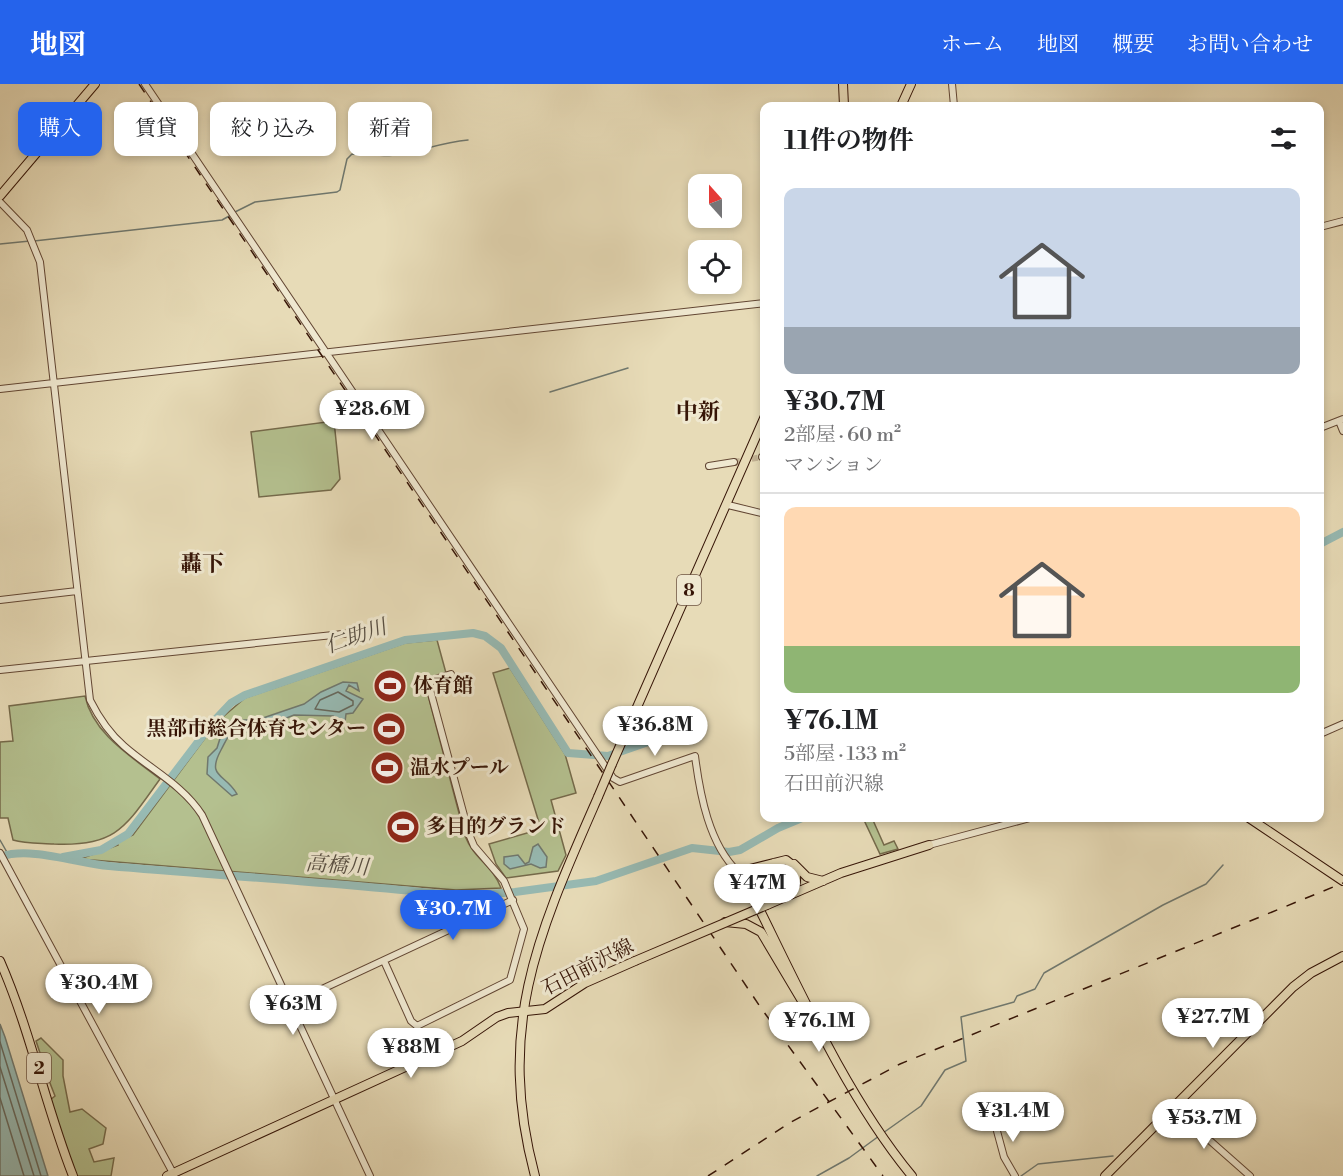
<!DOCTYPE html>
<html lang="ja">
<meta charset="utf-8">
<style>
body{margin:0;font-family:"Libre Bodoni","Noto Serif JP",serif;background:#f2f2f2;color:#202124;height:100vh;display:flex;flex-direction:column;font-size:22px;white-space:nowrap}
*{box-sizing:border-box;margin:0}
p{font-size:20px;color:#757577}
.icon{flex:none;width:33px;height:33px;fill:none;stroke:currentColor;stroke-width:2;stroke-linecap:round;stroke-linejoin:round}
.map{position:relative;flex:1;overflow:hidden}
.side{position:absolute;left:760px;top:18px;width:564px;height:720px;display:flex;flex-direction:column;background:#fff;border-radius:12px;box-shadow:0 3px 9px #0003}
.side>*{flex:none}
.hud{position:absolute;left:18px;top:18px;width:570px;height:54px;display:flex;gap:12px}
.needle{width:39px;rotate:339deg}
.fabs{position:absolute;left:688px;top:90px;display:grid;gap:12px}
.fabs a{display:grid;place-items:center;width:54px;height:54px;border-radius:12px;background:#fff;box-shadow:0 3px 9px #0003;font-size:30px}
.price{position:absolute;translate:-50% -51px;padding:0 14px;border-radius:21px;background:#fff;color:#222;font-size:20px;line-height:39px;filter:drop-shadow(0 2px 3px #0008)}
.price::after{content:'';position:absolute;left:50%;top:36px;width:18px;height:14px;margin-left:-9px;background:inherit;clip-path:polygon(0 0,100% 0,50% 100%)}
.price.on{background:#2563eb;color:#fff}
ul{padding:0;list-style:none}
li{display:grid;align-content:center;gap:12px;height:318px;padding:0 24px}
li+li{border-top:2px solid #e0e0e0}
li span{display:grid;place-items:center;height:186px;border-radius:12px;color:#555}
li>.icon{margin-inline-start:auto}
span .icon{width:108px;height:108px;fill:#fffc;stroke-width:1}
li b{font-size:26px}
h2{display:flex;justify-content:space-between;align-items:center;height:72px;padding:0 24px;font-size:26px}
.tag{padding:0 21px;border-radius:12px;background:#fff;box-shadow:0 3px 9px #0003;font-size:21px;line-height:54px}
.tag.on{background:#2563eb;color:#fff}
header{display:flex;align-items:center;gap:36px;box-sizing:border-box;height:84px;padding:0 30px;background:#2563eb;color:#fff}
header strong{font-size:28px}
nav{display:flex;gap:33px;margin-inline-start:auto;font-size:21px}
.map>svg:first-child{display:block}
</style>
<header>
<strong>地図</strong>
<nav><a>ホーム</a><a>地図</a><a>概要</a><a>お問い合わせ</a></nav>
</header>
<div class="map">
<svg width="1343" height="1092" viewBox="0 0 1343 1092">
<rect width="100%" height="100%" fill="#e7dbb7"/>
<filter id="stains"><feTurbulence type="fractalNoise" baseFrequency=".00333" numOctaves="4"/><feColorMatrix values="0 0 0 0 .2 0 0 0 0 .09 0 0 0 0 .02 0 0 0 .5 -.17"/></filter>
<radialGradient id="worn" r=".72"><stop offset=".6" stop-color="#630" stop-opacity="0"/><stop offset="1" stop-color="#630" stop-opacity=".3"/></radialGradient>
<path fill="#b4c08f" stroke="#756a4b" stroke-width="1.5" d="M 334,337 L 340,395 L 331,406 L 259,413 L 251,348 Z
M 437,556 L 446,589 L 424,596 L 465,752 C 474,775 493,782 501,804 L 456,806 L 80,775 L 118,761 L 117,758 L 133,751 L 217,638 L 245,614 L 405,559 Z
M 510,584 L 565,670 L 576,709 L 551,716 L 566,771 L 558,787 L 506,794 L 496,780 L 489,760 L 541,745 L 493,589 Z
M 85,612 C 93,650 132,673 160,695 C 126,742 117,763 54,760 C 41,759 26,760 13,756 L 8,734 L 0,734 L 0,658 L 13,657 L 9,622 Z
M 863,734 L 872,734 L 884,761 L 894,757 L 898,765 L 880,770 Z
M 778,782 L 791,788 L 792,798 L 783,808 L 762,819 L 762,805 L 772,784 Z
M 41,954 L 63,976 L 63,992 L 70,1028 L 82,1025 L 106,1044 L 103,1060 L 89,1065 L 94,1078 L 114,1074 L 111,1092 L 70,1092 L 45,1020 L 55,1012 L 48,994 L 40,997 L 34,979 L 40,969 L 36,957 Z"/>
<path fill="#97bab3" stroke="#70786e" stroke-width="1.5" d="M 343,598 L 357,599 L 359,607 L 349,601 L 346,607 L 363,615 L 353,629 L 346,630 L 345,638 L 333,632 L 294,631 L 256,646 L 247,648 L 235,645 C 227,652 226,657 221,666 C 206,694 225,689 237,710 L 232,712 L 207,690 L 208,673 L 217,664 L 223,645 L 231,637 L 260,635 L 304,620 L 321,608 Z
M 538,760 L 547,773 L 546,783 L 540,784 L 531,780 L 510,785 L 504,780 L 504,773 L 518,771 L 525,780 L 529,778 L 533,763 Z
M 0,940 L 5,953 L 48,1092 L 0,1092 Z"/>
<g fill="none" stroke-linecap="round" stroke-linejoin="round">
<path stroke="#66685d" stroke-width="1.5" d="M 338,608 L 353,617 L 353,621 L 339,628 L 315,625 L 320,616 Z
M 0,958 L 41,1092
M 0,983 L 34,1092
M 0,1014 L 24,1092"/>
<path stroke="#70786e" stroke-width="1.5" d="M 235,128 L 255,118 L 337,108 L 340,106 L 347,75 L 352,70 C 371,70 390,74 408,69 C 430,64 445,58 468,56
M 34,157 L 222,136 L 231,131
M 0,160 L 30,157
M 550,308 L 628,284
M 0,756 L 8,770
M 883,1049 L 921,1022 L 945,986 L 966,977 L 961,933 L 1014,918 L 1017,912 L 1035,905 L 1044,889 L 1163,821 L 1206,800 L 1223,781
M 817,1092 L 849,1074 L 879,1052
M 1021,1092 L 1038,1080 L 1113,1072"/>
<path stroke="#97bab3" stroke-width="8" d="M 1320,460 L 1343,448
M 0,773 C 29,762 77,779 109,782 C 226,792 344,799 461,812 L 515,808 L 596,797 L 692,764 L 729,768 L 740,766 L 778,744 L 802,734
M 63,773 L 101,766 L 128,750 L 214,637 L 231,619 L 245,611 L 405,556 L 473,549 L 485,552 L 501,564 L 568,669 L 608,672 L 674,649"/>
<path stroke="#c4b394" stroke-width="6" stroke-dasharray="6 3" stroke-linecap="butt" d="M 734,378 L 762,373"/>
<g stroke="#624633" stroke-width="8">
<path id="minor" d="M 145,0 L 613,694 L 620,698 L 695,672 C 700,711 709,760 738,788
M 952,0 L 954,22
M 0,118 L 27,146 L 40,178 L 90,616 C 99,634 109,649 124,662 C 150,685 183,701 202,731 L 370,1092
M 1320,143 L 1343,137
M 0,305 L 765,219
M 1339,337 L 1343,347
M 1320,344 L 1343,335
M 762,373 L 765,373
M 709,382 L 734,378
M 728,421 L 765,430
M 0,516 L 77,507
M 0,586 L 381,546
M 1320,650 L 1343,640
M 929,761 L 1030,734
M 0,769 L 173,1089
M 384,877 L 411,937 L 417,942
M 290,920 L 513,816
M 427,973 L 416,948 L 417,942 L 510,896 L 524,845 L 504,797 L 474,762 L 469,750 L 429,602 L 432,596 L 451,590
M 1173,1024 L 1250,1092
M 994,1036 L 1004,1073 L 1015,1092"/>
</g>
<g stroke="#361507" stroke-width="10">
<path id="major" d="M 843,0 L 844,22
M 0,112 L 95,0
M 1249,734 L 1343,797
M 794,780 L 807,793 L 823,797
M 738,788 L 748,802 C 795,896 845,1011 912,1092
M 738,788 L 786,776 C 795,782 798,792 795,802 L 788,809
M 759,820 L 761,800 L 774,779
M 767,821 L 841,789 L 929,761
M 725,838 L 746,840 L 761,848 L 805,922
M 0,877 C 31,948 45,1021 73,1092
M 167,1092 L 462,957 L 497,933 L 508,929 L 545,925 L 585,899 L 635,877
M 1105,1092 L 1293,903 L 1311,889 L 1343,872"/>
</g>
<g stroke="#361507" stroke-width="10">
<path id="highway" d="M 901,22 L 911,0
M 612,680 L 765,332
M 535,1092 C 495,942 539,848 598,713"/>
</g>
<use href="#minor" stroke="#efe8d0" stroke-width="6"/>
<use href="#major" stroke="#e7dbb7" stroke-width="8"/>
<use href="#highway" stroke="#e7dbb7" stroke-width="8"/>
<path stroke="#361507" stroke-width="1.5" stroke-dasharray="10 10" stroke-linecap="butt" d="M 139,0 L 761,924 L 883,1092
M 708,1092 L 791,1038 L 900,980 L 1343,799"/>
<g stroke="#361507" stroke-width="10" stroke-linecap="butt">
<path id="major-bridge" d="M 635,877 L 767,821"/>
</g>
<g stroke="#361507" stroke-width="10" stroke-linecap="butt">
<path id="highway-bridge" d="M 598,713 L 612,680"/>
</g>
<use href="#major-bridge" stroke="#e7dbb7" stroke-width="8"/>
<use href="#highway-bridge" stroke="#e7dbb7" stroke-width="8"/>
</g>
<defs>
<g id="stadium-disc" transform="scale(1.725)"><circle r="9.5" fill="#8f2418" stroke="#efe8d0"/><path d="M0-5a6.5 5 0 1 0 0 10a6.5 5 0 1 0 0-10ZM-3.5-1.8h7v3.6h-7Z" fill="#fff"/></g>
</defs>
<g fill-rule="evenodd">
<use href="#stadium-disc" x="390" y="602"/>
<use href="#stadium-disc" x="389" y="645"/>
<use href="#stadium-disc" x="387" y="684"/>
<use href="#stadium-disc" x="403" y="743"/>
</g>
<g text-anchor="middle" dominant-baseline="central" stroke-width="6" stroke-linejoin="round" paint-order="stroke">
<g fill="#efe8d0" stroke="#6e5443" stroke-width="1.5">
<rect x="677" y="491" width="24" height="30" rx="4.5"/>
<rect x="27" y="969" width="24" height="30" rx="4.5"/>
</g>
<g font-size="18" font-weight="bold" fill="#361507">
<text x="689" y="506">8</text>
<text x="39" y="984">2</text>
</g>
<g font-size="20" font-weight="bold" fill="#361507" stroke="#efe8d0" text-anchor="start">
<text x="413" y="602">体育館</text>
<text x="366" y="645" text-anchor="end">黒部市総合体育センター</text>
<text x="410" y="684">温水プール</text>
<text x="426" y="743">多目的グランド</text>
</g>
<g font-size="20" fill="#361507" stroke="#efe8d0">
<text transform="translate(588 884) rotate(-27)">石田前沢線</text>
</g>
<g font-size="21" font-style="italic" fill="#584f43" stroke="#efe8d0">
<text transform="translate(356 553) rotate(-19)">仁助川</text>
<text transform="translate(337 782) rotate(4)">高橋川</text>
</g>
<g font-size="22" font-weight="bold" fill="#361507" stroke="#efe8d0">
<text x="698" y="328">中新</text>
<text x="202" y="480">轟下</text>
</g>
</g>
<rect width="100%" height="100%" filter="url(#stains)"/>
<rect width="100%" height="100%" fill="url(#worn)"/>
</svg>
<div class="fabs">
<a><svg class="needle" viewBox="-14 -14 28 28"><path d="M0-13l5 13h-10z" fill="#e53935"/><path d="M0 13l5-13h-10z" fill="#757577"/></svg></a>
<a><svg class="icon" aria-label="locate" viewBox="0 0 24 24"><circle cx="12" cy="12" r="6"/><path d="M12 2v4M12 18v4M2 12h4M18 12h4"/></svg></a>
</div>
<b class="price" style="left:372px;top:357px">¥28.6M</b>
<b class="price" style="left:655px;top:673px">¥36.8M</b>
<b class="price" style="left:757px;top:831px">¥47M</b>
<b class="price on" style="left:453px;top:857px">¥30.7M</b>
<b class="price" style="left:99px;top:931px">¥30.4M</b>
<b class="price" style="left:293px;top:952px">¥63M</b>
<b class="price" style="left:1213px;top:965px">¥27.7M</b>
<b class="price" style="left:819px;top:969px">¥76.1M</b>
<b class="price" style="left:411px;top:995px">¥88M</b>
<b class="price" style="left:1013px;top:1059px">¥31.4M</b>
<b class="price" style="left:1204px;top:1066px">¥53.7M</b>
<div class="hud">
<a class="tag on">購入</a>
<a class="tag">賃貸</a>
<a class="tag">絞り込み</a>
<a class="tag">新着</a>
</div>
<section class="side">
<h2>11件の物件<svg class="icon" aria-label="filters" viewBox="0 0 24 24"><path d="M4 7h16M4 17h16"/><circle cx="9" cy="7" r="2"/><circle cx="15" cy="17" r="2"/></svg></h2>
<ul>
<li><span style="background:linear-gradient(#c9d6e8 75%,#9aa5b1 0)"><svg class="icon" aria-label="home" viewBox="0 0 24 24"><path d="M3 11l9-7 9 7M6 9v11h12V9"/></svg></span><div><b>¥30.7M</b><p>2部屋 · 60 m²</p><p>マンション</p></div></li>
<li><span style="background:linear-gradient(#ffd9b3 75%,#8fb573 0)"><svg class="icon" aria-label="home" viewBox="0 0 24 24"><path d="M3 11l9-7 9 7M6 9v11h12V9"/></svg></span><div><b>¥76.1M</b><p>5部屋 · 133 m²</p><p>石田前沢線</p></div></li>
</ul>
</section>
</div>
